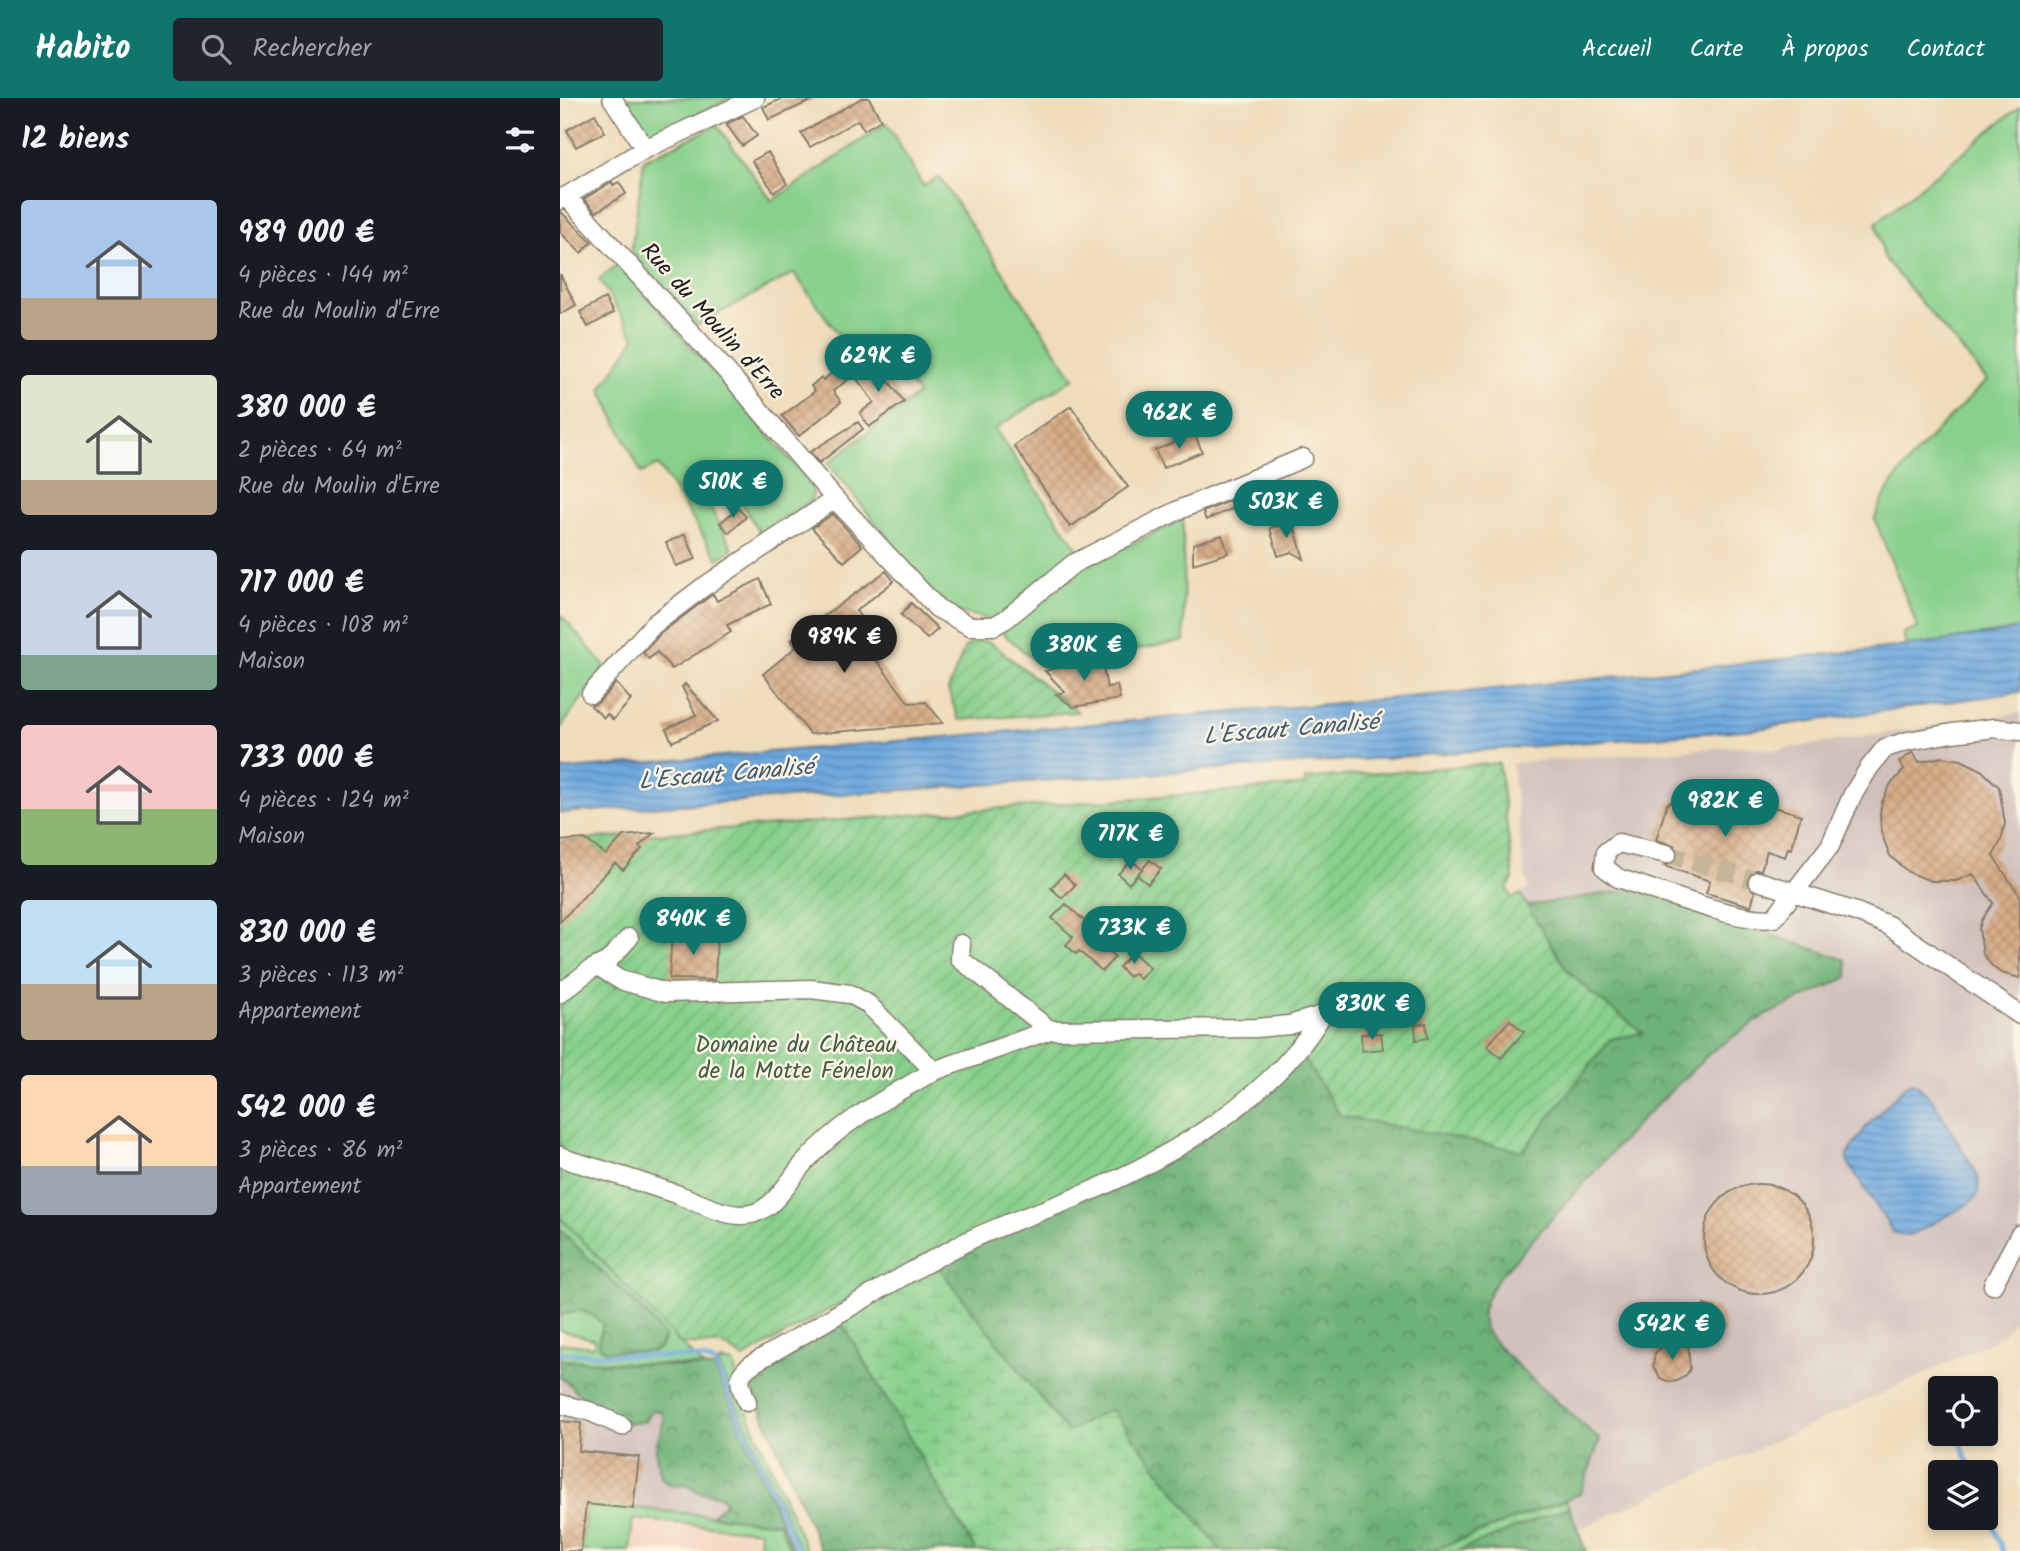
<!DOCTYPE html>
<html lang="fr">
<meta charset="utf-8">
<style>
body{margin:0;font-family:Kalam,sans-serif;background:#20242c;color:#f1f3f6;height:100vh;display:flex;flex-direction:column;font-size:26px;white-space:nowrap}
*{box-sizing:border-box;margin:0}
p{font-size:23px;color:#9ea1a6}
.icon{flex:none;width:38px;height:38px;fill:none;stroke:currentColor;stroke-width:2;stroke-linecap:round;stroke-linejoin:round}
.map{position:relative;flex:1;overflow:hidden}
.drawer{display:flex;flex-direction:column;background:#171b24;width:560px}
.drawer>*{flex:none}
.tools{position:absolute;left:1368px;top:1278px;display:grid;gap:14px}
.tools a{display:grid;place-items:center;width:70px;height:70px;border-radius:7px;background:#171b24;box-shadow:0 4px 10px #0003;font-size:35px}
.price{position:absolute;translate:-50% -60px;padding:0 16px;border-radius:24px;background:#0f766e;color:#fff;font-size:23px;line-height:46px;filter:drop-shadow(0 2px 4px #0008)}
.price::after{content:'';position:absolute;left:50%;top:42px;width:21px;height:16px;margin-left:-10px;background:inherit;clip-path:polygon(0 0,100% 0,50% 100%)}
.price.current{background:#222;color:#fff}
ul{padding:0;list-style:none}
li{display:flex;align-items:center;gap:21px;height:175px;padding:0 21px}
li span{display:grid;place-items:center;flex:none;width:196px;height:140px;border-radius:7px;color:#555}
li>.icon{margin-inline-start:auto}
span .icon{width:84px;height:84px;fill:#fffc;stroke-width:1}
li b{font-size:30px}
h2{display:flex;justify-content:space-between;align-items:center;height:84px;padding:0 21px;font-size:30px}
header{display:flex;align-items:center;gap:42px;box-sizing:border-box;height:98px;padding:0 35px;background:#0f766e;color:#fff}
header strong{font-size:33px}
nav{display:flex;gap:38px;margin-inline-start:auto;font-size:24px}
.search{width:490px;height:63px;background:#20242c;display:flex;align-items:center;gap:18px;box-sizing:border-box;padding:0 24px;border-radius:7px;color:#9ea1a6;font-size:26px}
main{display:flex;flex:1;min-height:0}
.map>svg:first-child{display:block}
</style>
<header>
<strong>Habito</strong>
<div class="search"><svg class="icon" aria-label="search" viewBox="0 0 24 24"><circle cx="10" cy="10" r="6"/><path d="M15 15l6 6"/></svg>Rechercher</div>
<nav><a>Accueil</a><a>Carte</a><a>À propos</a><a>Contact</a></nav>
</header>
<main>
<section class="drawer">
<h2>12 biens<svg class="icon" aria-label="filters" viewBox="0 0 24 24"><path d="M4 7h16M4 17h16"/><circle cx="9" cy="7" r="2"/><circle cx="15" cy="17" r="2"/></svg></h2>
<ul>
<li><span style="background:linear-gradient(#a9c7e8 70%,#b9a48a 0)"><svg class="icon" aria-label="home" viewBox="0 0 24 24"><path d="M3 11l9-7 9 7M6 9v11h12V9"/></svg></span><div><b>989 000 €</b><p>4 pièces · 144 m²</p><p>Rue du Moulin d'Erre</p></div></li>
<li><span style="background:linear-gradient(#dfe7d0 75%,#b9a48a 0)"><svg class="icon" aria-label="home" viewBox="0 0 24 24"><path d="M3 11l9-7 9 7M6 9v11h12V9"/></svg></span><div><b>380 000 €</b><p>2 pièces · 64 m²</p><p>Rue du Moulin d'Erre</p></div></li>
<li><span style="background:linear-gradient(#c9d6e8 75%,#7fa58c 0)"><svg class="icon" aria-label="home" viewBox="0 0 24 24"><path d="M3 11l9-7 9 7M6 9v11h12V9"/></svg></span><div><b>717 000 €</b><p>4 pièces · 108 m²</p><p>Maison</p></div></li>
<li><span style="background:linear-gradient(#f6c9c9 60%,#8fb573 0)"><svg class="icon" aria-label="home" viewBox="0 0 24 24"><path d="M3 11l9-7 9 7M6 9v11h12V9"/></svg></span><div><b>733 000 €</b><p>4 pièces · 124 m²</p><p>Maison</p></div></li>
<li><span style="background:linear-gradient(#bfe0f5 60%,#b9a48a 0)"><svg class="icon" aria-label="home" viewBox="0 0 24 24"><path d="M3 11l9-7 9 7M6 9v11h12V9"/></svg></span><div><b>830 000 €</b><p>3 pièces · 113 m²</p><p>Appartement</p></div></li>
<li><span style="background:linear-gradient(#ffd9b3 65%,#9aa5b1 0)"><svg class="icon" aria-label="home" viewBox="0 0 24 24"><path d="M3 11l9-7 9 7M6 9v11h12V9"/></svg></span><div><b>542 000 €</b><p>3 pièces · 86 m²</p><p>Appartement</p></div></li>
</ul>
</section>
<div class="map">
<svg width="1460" height="1453" viewBox="0 0 1460 1453">
<defs>
<pattern id="forest-crowns" width="20" height="18" patternUnits="userSpaceOnUse" patternTransform="scale(1.75)"><rect width="20" height="18" fill="#6eb278"/><path d="M2 6a3 3 0 1 1 6 0M12 15a3 3 0 1 1 6 0" fill="none" stroke="#5a9062"/></pattern>
<pattern id="wetland-marsh" width="20" height="14" patternUnits="userSpaceOnUse" patternTransform="scale(1.75)"><rect width="20" height="14" fill="#88d08c"/><path d="M1 5h8M5 5V1M11 12h8M15 12V8" fill="none" stroke="#75b278"/></pattern>
<pattern id="garden-furrows" width="10" height="10" patternUnits="userSpaceOnUse" patternTransform="scale(1.75)"><rect width="10" height="10" fill="#88d08c"/><path d="M-1 1l2-2M0 10L10 0M9 11l2-2" fill="none" stroke="#75b278"/></pattern>
<pattern id="water-rules" width="6" height="5" patternUnits="userSpaceOnUse" patternTransform="scale(1.75)"><rect width="6" height="5" fill="#6ea9df"/><path d="M0 2.5h6" fill="none" stroke="#5a89b4"/></pattern>
<pattern id="building-cross-hatch" width="8" height="8" patternUnits="userSpaceOnUse" patternTransform="scale(1.75)"><rect width="8" height="8" fill="#d6ac86"/><path d="M0 0l8 8M0 8l8-8" fill="none" stroke="#b79373"/></pattern>
</defs>
<rect width="100%" height="100%" fill="#fcf5e5"/>
<filter id="ink" filterUnits="userSpaceOnUse"><feTurbulence type="fractalNoise" baseFrequency=".0143" numOctaves="2"/><feDisplacementMap in="SourceGraphic" scale="14" xChannelSelector="R" yChannelSelector="G"/><feConvolveMatrix kernelMatrix="1 2 1 2 8 2 1 2 1" color-interpolation-filters="sRGB"/></filter>
<filter id="wash" filterUnits="userSpaceOnUse"><feTurbulence type="fractalNoise" baseFrequency=".00686" numOctaves="4" result="noise"/><feDisplacementMap in="SourceGraphic" scale="28" xChannelSelector="R" yChannelSelector="G"/><feGaussianBlur stdDeviation="1.57" result="paint"/><feColorMatrix in="noise" values="0 0 0 0 0 0 0 0 0 0 0 0 0 0 0 0 0 1.4 0 .05"/><feComposite in="paint" operator="in"/></filter>
<g filter="url(#wash)">
<rect width="100%" height="100%" fill="#efdcba"/>
<path fill="#f3d4bf" d="M 28,1405 L 219,1425 L 231,1453 L 21,1453 Z"/>
<path fill="#cfc0bb" d="M 1460,615 L 1460,1215 L 1440,1239 L 1358,1279 L 1018,1431 L 1006,1402 L 1020,1396 L 652,1033 L 1006,871 L 960,796 L 969,790 L 964,774 L 952,665 L 1182,648 L 1217,652 Z
M 0,1262 L 143,1268 L 219,1425 L 29,1405 L 26,1406 L 21,1453 L 0,1453 Z"/>
<path fill="#88d08c" stroke="#527654" stroke-width="2" d="M 63,0 L 171,0 L 88,40 Z
M 1460,8 L 1460,529 L 1444,534 L 1346,548 L 1343,535 L 1358,530 L 1315,422 C 1324,378 1395,316 1427,282 L 1324,160 L 1316,125 Z
M 327,25 L 363,88 L 379,79 L 514,280 L 435,331 L 529,467 L 623,421 L 624,543 L 482,569 L 425,520 L 394,513 L 370,493 L 268,365 L 358,296 L 322,251 L 295,260 L 234,175 L 137,227 L 71,154 L 84,62 L 157,27 L 212,103 Z
M 58,166 L 249,383 L 253,393 L 251,403 L 200,435 L 160,371 L 137,384 L 173,451 L 158,461 L 98,367 L 81,375 L 41,291 L 75,240 L 39,181 Z
M 0,516 L 45,568 L 0,631 Z
M 0,1119 L 143,1268 L 0,1262 L 0,1245 L 33,1249 L 35,1242 L 0,1232 Z
M 162,1263 L 173,1265 L 175,1269 L 177,1290 L 247,1453 L 241,1453 L 158,1265 Z
M 28,1405 L 219,1425 L 231,1453 L 199,1453 L 200,1433 L 73,1421 L 70,1453 L 21,1453 L 26,1406 Z"/>
<path fill="url(#forest-crowns)" stroke="#45674a" stroke-width="2" d="M 1074,791 L 1286,862 L 1288,879 L 1204,918 L 1152,953 L 1082,1021 L 939,1179 C 930,1194 918,1210 924,1229 C 930,1248 1021,1324 1040,1342 L 1020,1396 L 871,1453 L 661,1453 L 551,1311 L 508,1335 L 375,1165 L 742,958 L 963,1053 L 1050,941 L 1082,935 L 1030,895 L 1006,871 L 967,808 Z
M 0,1132 L 87,1217 L 105,1239 L 100,1250 L 93,1254 L 46,1253 L 40,1250 L 39,1240 L 43,1227 L 36,1219 L 20,1212 L 0,1218 Z
M 279,1220 L 416,1453 L 261,1453 L 188,1281 L 196,1271 Z
M 0,1262 L 155,1270 L 234,1453 L 231,1453 L 219,1425 L 151,1418 L 164,1406 L 165,1403 L 158,1397 L 140,1395 L 127,1386 L 111,1387 L 103,1382 C 99,1373 96,1362 96,1352 C 96,1339 108,1324 101,1313 L 94,1312 L 88,1316 L 85,1323 C 65,1332 36,1309 21,1298 C 12,1291 10,1284 0,1280 Z
M 1009,1409 L 1026,1453 L 897,1453 Z"/>
<path fill="url(#wetland-marsh)" stroke="#527654" stroke-width="2" d="M 375,1165 L 507,1334 L 551,1311 L 661,1453 L 416,1453 L 279,1220 Z
M 1006,1402 L 1009,1409 L 897,1453 L 871,1453 Z"/>
<path fill="url(#garden-furrows)" stroke="#527654" stroke-width="2" d="M 419,542 L 431,545 L 518,614 L 399,622 L 388,592 L 405,549 Z
M 939,665 L 952,770 L 953,781 L 947,791 L 953,800 L 960,796 L 1006,871 L 1031,895 L 1083,935 L 1050,941 L 963,1053 L 781,1018 L 742,958 L 681,1001 L 562,1075 L 374,1153 L 183,1260 L 163,1247 L 121,1246 L 0,1119 L 0,743 L 700,691 L 745,687 L 745,681 Z"/>
<path fill="url(#water-rules)" stroke="#45627e" stroke-width="2" d="M 1460,529 L 1460,594 L 1196,631 L 810,661 L 0,715 L 0,672 L 906,594 L 1346,548 L 1444,534 Z
M 1354,984 L 1373,1002 L 1418,1078 C 1419,1085 1420,1094 1415,1100 C 1408,1109 1365,1129 1353,1136 L 1343,1138 L 1333,1134 L 1287,1063 L 1287,1057 L 1307,1028 L 1346,987 Z"/>
<g fill="none" stroke-linecap="round" stroke-linejoin="round">
<path stroke="#6ea9df" stroke-width="4.5" d="M 0,1255 L 140,1260 L 155,1265 L 238,1453
M 1397,1335 L 1412,1374
M 1426,1409 L 1443,1453"/>
</g>
<g id="blocks">
<path fill="url(#building-cross-hatch)" d="M 224,0 L 257,0 L 209,22 L 203,9 Z
M 302,0 L 309,0 L 321,22 L 304,32 L 298,22 L 250,49 L 241,35 Z
M 35,16 L 45,34 L 16,49 L 7,32 Z
M 183,18 L 197,38 L 182,48 L 166,26 Z
M 208,54 L 227,86 L 214,94 L 192,63 Z
M 52,84 L 53,87 L 59,84 L 66,96 L 36,114 L 24,101 Z
M 0,113 L 32,144 L 21,155 L 0,134 Z
M 0,176 L 16,207 L 0,216 Z
M 45,200 L 53,215 L 28,229 L 20,214 Z
M 314,263 L 344,304 L 309,329 L 300,315 L 314,304 L 294,277 Z
M 285,265 L 294,277 L 273,293 L 281,304 L 239,338 L 222,318 L 255,293 L 251,288 L 262,279 L 263,282 Z
M 511,308 L 568,389 L 510,429 L 454,348 Z
M 298,324 L 303,331 L 259,365 L 250,354 Z
M 635,336 L 642,354 L 603,370 L 595,352 Z
M 713,385 L 715,392 L 646,422 L 643,414 Z
M 178,410 L 186,419 L 169,435 L 160,425 Z
M 273,416 L 302,448 L 284,464 L 252,430 Z
M 733,424 L 744,461 L 732,454 L 718,458 L 710,430 Z
M 125,436 L 136,461 L 116,468 L 106,445 Z
M 662,437 L 668,455 L 633,466 L 633,446 Z
M 326,473 L 334,483 L 296,513 L 318,541 L 307,550 L 349,605 L 366,604 L 383,625 L 250,636 L 203,576 L 236,549 L 231,542 Z
M 200,481 L 211,506 L 167,527 L 171,534 L 112,571 L 97,554 L 89,561 L 83,555 L 101,535 L 153,496 L 157,503 Z
M 351,505 L 378,531 L 367,541 L 341,517 Z
M 541,559 L 547,590 L 557,587 L 560,601 L 513,609 L 496,596 L 505,594 L 485,573 Z
M 56,585 L 71,602 L 53,622 L 47,616 L 44,620 L 31,608 L 39,604 Z
M 125,586 L 158,623 L 112,644 L 106,631 L 136,617 L 122,589 Z
M 1353,654 L 1359,664 L 1382,659 L 1401,662 L 1420,671 L 1439,689 L 1445,725 L 1441,743 L 1433,758 L 1460,798 L 1460,880 L 1441,875 L 1433,869 L 1423,856 L 1419,831 L 1422,822 L 1433,805 L 1413,776 L 1396,783 L 1371,783 L 1348,774 L 1330,758 L 1321,734 L 1320,715 L 1322,704 L 1330,687 L 1344,672 L 1339,664 Z
M 1144,688 L 1241,717 L 1231,751 L 1228,750 L 1225,759 L 1207,753 L 1201,772 L 1195,772 L 1187,779 L 1187,786 L 1195,794 L 1191,808 L 1146,795 L 1150,783 L 1104,768 L 1115,764 L 1118,758 L 1114,747 L 1096,742 L 1107,706 Z
M 94,735 L 79,748 L 82,751 L 63,772 L 55,765 L 0,824 L 0,743 L 25,741 L 46,757 L 63,738 Z
M 571,762 L 582,771 L 569,786 L 558,776 Z
M 590,762 L 601,771 L 588,786 L 577,777 Z
M 504,776 L 515,787 L 502,800 L 491,790 Z
M 506,806 L 548,845 L 544,849 L 555,859 L 542,873 L 519,853 L 516,856 L 506,847 L 513,839 L 492,820 Z
M 112,835 L 157,837 L 155,882 L 109,881 Z
M 573,854 L 590,870 L 580,881 L 574,875 L 569,879 L 559,869 Z
M 950,922 L 964,934 L 941,960 L 927,948 Z
M 866,925 L 868,940 L 856,942 L 855,927 Z
M 821,935 L 823,951 L 802,953 L 801,936 Z
M1144 1141a55 55 0 1 1 110 0a55 55 0 1 1-110 0Z
M 1144,1207 L 1155,1210 L 1160,1215 L 1164,1221 L 1164,1233 L 1160,1239 L 1150,1245 L 1131,1246 L 1126,1230 L 1127,1220 L 1133,1212 Z
M 1106,1246 L 1128,1246 L 1130,1271 L 1126,1277 L 1117,1283 L 1110,1284 L 1100,1280 L 1093,1268 L 1095,1255 Z
M 0,1323 L 21,1325 L 19,1353 L 79,1359 L 73,1411 L 26,1406 L 21,1453 L 0,1453 Z"/>
</g>
</g>
<g filter="url(#ink)">
<use href="#blocks" fill-opacity="0" stroke="#867c6b" stroke-width="2"/>
<g fill="none" stroke-linecap="round" stroke-linejoin="round">
<path stroke="#c5b69a" stroke-width="18" stroke-dasharray="18 9" stroke-linecap="butt" d="M 1107,756 L 1198,783"/>
<g stroke="#867c6b" stroke-width="21">
<path id="minor" d="M 52,0 L 85,51
M 6,98 L 170,277 L 275,401 L 377,510 L 410,528 L 434,528 L 446,521 L 513,466 L 619,412 L 743,360
M 0,102 L 85,51 L 195,0
M 31,596 L 93,527 L 142,490 L 275,401
M 1107,756 L 1058,745 L 1046,754 L 1044,769 L 1058,780 C 1093,791 1182,826 1214,820 L 1270,748 L 1292,698 L 1309,670 L 1325,650 L 1348,643 L 1392,635 L 1435,630 L 1460,633
M 1198,783 L 1296,814 L 1328,827 L 1460,917
M 401,846 L 400,861 L 490,932
M 0,895 L 30,872 L 48,863 L 69,840
M 374,973 L 490,932 L 696,930 L 729,927 L 762,917
M 0,1058 L 11,1063 C 48,1073 83,1085 119,1097 C 137,1104 160,1116 180,1117 C 212,1118 226,1086 244,1065 C 280,1024 327,1000 374,973 L 308,906 L 290,896 L 251,891 L 106,895 L 60,882 L 38,868
M 1433,1187 L 1460,1136
M 187,1304 C 178,1282 175,1277 197,1263 C 265,1225 331,1183 400,1147 C 439,1126 483,1114 524,1096 C 610,1060 714,999 762,917
M 0,1306 L 29,1313 L 62,1328"/>
</g>
<use href="#minor" stroke="#fff" stroke-width="18"/>
</g>
</g>
<g text-anchor="middle" dominant-baseline="central" stroke-width="5" stroke-linejoin="round" paint-order="stroke">
<g font-size="23" fill="#1c1c1c" stroke="#fcf5e5">
<text transform="translate(152 224) rotate(48)">Rue du Moulin d'Erre</text>
</g>
<g font-size="23" fill="#425b43" stroke="#fcf5e5">
<text x="236" y="948">Domaine du Château<tspan x="236" dy="26">de la Motte Fénelon</tspan></text>
</g>
<g font-size="24" font-style="italic" fill="#415b74" stroke="#fcf5e5">
<text transform="translate(731 632) rotate(-5)">L'Escaut Canalisé</text>
<text transform="translate(166 677) rotate(-5)">L'Escaut Canalisé</text>
</g>
</g>
</svg>
<div class="tools">
<a><svg class="icon" aria-label="locate" viewBox="0 0 24 24"><circle cx="12" cy="12" r="6"/><path d="M12 2v4M12 18v4M2 12h4M18 12h4"/></svg></a>
<a><svg class="icon" aria-label="layers" viewBox="0 0 24 24"><path d="M12 4l9 5-9 5-9-5zM3 14l9 5 9-5"/></svg></a>
</div>
<b class="price" style="left:318px;top:296px">629K €</b>
<b class="price" style="left:619px;top:353px">962K €</b>
<b class="price" style="left:173px;top:422px">510K €</b>
<b class="price" style="left:726px;top:442px">503K €</b>
<b class="price current" style="left:284px;top:577px">989K €</b>
<b class="price" style="left:524px;top:585px">380K €</b>
<b class="price" style="left:1165px;top:741px">982K €</b>
<b class="price" style="left:570px;top:774px">717K €</b>
<b class="price" style="left:133px;top:859px">840K €</b>
<b class="price" style="left:574px;top:868px">733K €</b>
<b class="price" style="left:812px;top:944px">830K €</b>
<b class="price" style="left:1112px;top:1264px">542K €</b>
</div>
</main>
